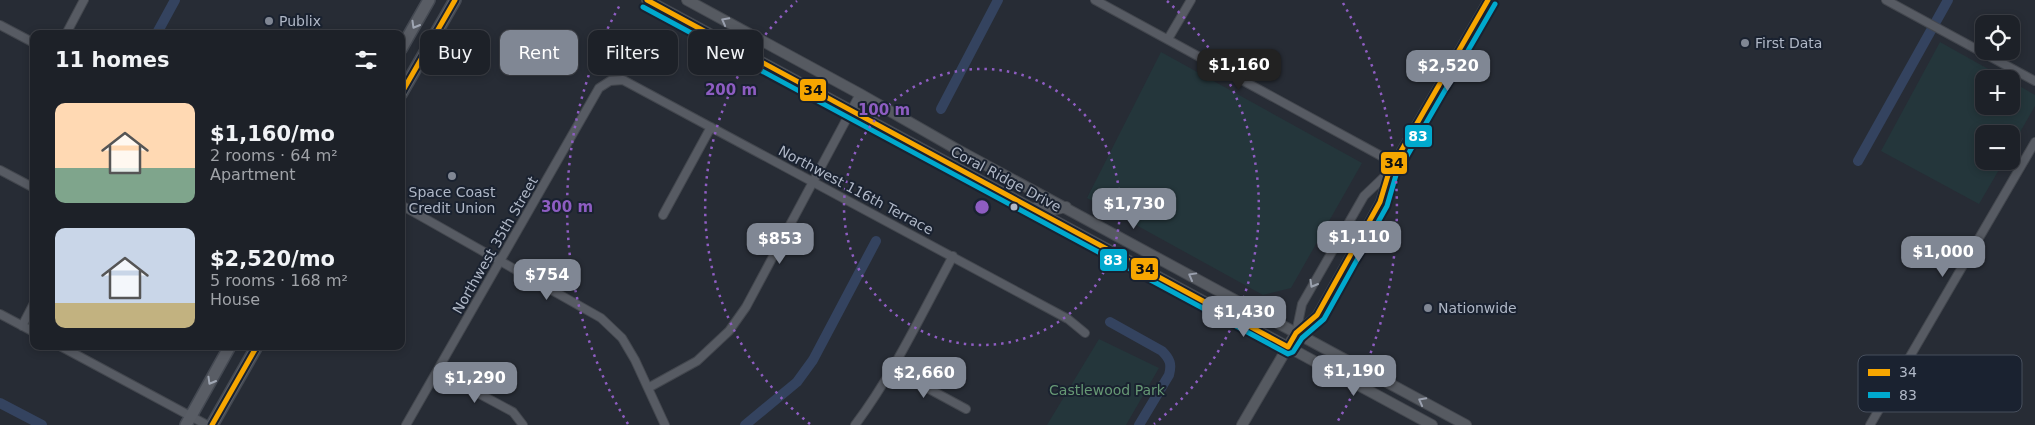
<!DOCTYPE html>
<meta charset="utf-8">
<style>
body{margin:0;font-family:"DejaVu Sans",sans-serif;background:#252930;color:#f1f3f6;height:100vh;display:flex;flex-direction:column;font-size:19px;white-space:nowrap}
*{box-sizing:border-box;margin:0}
p{font-size:16px;color:#a0a3a8}
.icon{flex:none;width:28px;height:28px;fill:none;stroke:currentColor;stroke-width:2;stroke-linecap:round;stroke-linejoin:round}
.map{position:relative;flex:1;overflow:hidden}
.panel{position:absolute;left:30px;top:30px;width:375px;height:320px;display:flex;flex-direction:column;background:#1d2128;border-radius:10px;box-shadow:0 2px 8px #0003,0 0 0 1px #3b3e45}
.panel>*{flex:none}
.banner{position:absolute;left:420px;top:30px;width:475px;height:45px;display:flex;gap:10px}
.buttons{position:absolute;left:1975px;top:15px;display:grid;gap:10px}
.buttons a{display:grid;place-items:center;width:45px;height:45px;border-radius:10px;background:#1d2128;box-shadow:0 2px 8px #0003,0 0 0 1px #3b3e45;font-size:25px}
.price{position:absolute;translate:-50% -42px;padding:0 11px;border-radius:10px;background:#808794;color:#fff;font-size:16px;line-height:32px;filter:drop-shadow(0 1px 2px #0008)}
.price::after{content:'';position:absolute;left:50%;top:30px;width:15px;height:11px;margin-left:-8px;background:inherit;clip-path:polygon(0 0,100% 0,50% 100%)}
.price.on{background:#222;color:#fff}
ul{padding:0;list-style:none}
li{display:flex;align-items:center;gap:15px;height:125px;padding:0 25px}
li span{display:grid;place-items:center;flex:none;width:140px;height:100px;border-radius:10px;color:#555}
li>.icon{margin-inline-start:auto}
span .icon{width:60px;height:60px;fill:#fffc;stroke-width:1}
li b{font-size:21px}
h2{display:flex;justify-content:space-between;align-items:center;height:60px;padding:0 25px;font-size:21px}
.pill{padding:0 18px;border-radius:10px;background:#1d2128;box-shadow:0 2px 8px #0003,0 0 0 1px #3b3e45;font-size:18px;line-height:45px}
.pill.on{background:#808794;color:#fff}
.map>svg:first-child{display:block}
</style>
<div class="map">
<svg width="2035" height="425" viewBox="0 0 2035 425">
<rect width="100%" height="100%" fill="#272c35"/>
<path fill="#24363b" d="M 1940,42 L 2006,79 L 1984,79 L 1984,106 L 2011,106 L 2011,81 L 2035,95 L 2035,106 L 2011,148 L 2011,134 L 1984,134 L 1984,161 L 2004,161 L 1979,204 L 1881,151 Z
M 1161,52 L 1362,163 L 1291,288 L 1263,295 L 1087,198 Z
M 1099,339 L 1159,368 L 1126,425 L 1047,425 Z"/>
<g fill="none" stroke-linecap="round" stroke-linejoin="round">
<path stroke="#34435f" stroke-width="10" d="M 157,33 L 175,0
M 941,109 L 998,0
M 1858,161 L 1948,0
M 1110,322 L 1162,351 C 1170,359 1172,364 1169,375 L 1139,425
M 0,403 L 42,425
M 745,425 L 797,382 L 813,360 L 876,241"/>
<g stroke="#43474e" stroke-width="10">
<path id="street" d="M 1095,0 L 1394,163
M 1886,0 L 2035,81
M 0,25 L 34,43
M 66,34 L 84,0
M 1168,39 L 1191,0
M 0,170 L 34,188
M 401,205 L 601,318 L 622,338 L 635,360 L 665,425
M 663,215 L 711,127
M 0,314 L 34,332
M 22,326 L 34,303
M 1296,333 L 1317,315 L 1380,202 L 1389,172 L 1488,0
M 1296,333 L 1302,304 L 1364,196 L 1387,174
M 60,346 L 207,425
M 892,369 L 966,409
M 437,371 L 513,412 L 523,425
M 648,388 L 697,361 L 729,331 L 746,307 L 860,94
M 406,425 L 599,88 L 610,81 L 623,80 L 1068,319 L 1085,333
M 855,425 C 894,373 922,313 953,256
M 1870,425 L 2035,142"/>
</g>
<g stroke="#43474e" stroke-width="12">
<path id="secondary" d="M 647,0 L 1432,425
M 687,0 L 860,94 L 958,150 L 1466,425
M 1035,208 L 1052,210 L 1066,207
M 1242,425 L 1296,333"/>
</g>
<g stroke="#444952" stroke-width="14">
<path id="primary" d="M 401,49 L 429,0
M 401,94 L 455,0
M 186,425 L 230,346
M 212,425 L 257,346"/>
</g>
<use href="#street" stroke="#575b63" stroke-width="8"/>
<use href="#secondary" stroke="#565a61" stroke-width="10"/>
<use href="#primary" stroke="#595d65" stroke-width="11"/>
<g stroke="#1a2230" stroke-width="9">
<path id="bus-1" d="M 647,0 L 1288,347 L 1296,333 L 1317,315 L 1380,202 L 1389,172 L 1488,0
M 401,94 L 455,0
M 212,425 L 257,346"/>
</g>
<g stroke="#1a2230" stroke-width="9">
<path id="bus-2" d="M 643,7 L 1288,354 L 1293,352 L 1302,338 L 1324,319 L 1387,206 L 1396,175 L 1495,4"/>
</g>
<use href="#bus-1" stroke="#f7a600" stroke-width="5"/>
<use href="#bus-2" stroke="#00a9ce" stroke-width="5"/>
</g>
<defs><path id="oneway-chevron" d="M-2-3.5L2.5 0L-2 3.5" fill="none" stroke-width="1.6" stroke-linecap="round" stroke-linejoin="round" transform="scale(1.25)"/></defs>
<g stroke="#9aa0ae">
<use href="#oneway-chevron" transform="translate(725 21) rotate(-152)"/>
<use href="#oneway-chevron" transform="translate(1192 276) rotate(-151)"/>
<use href="#oneway-chevron" transform="translate(1422 401) rotate(-152)"/>
</g>
<g stroke="#9fa6b3">
<use href="#oneway-chevron" transform="translate(415 25) rotate(120)"/>
<use href="#oneway-chevron" transform="translate(211 381) rotate(120)"/>
</g>
<use stroke="#9aa1ae" href="#oneway-chevron" transform="translate(1313 284) rotate(120)"/>
<g fill="none" stroke="#8e5dc2" stroke-width="2.5" stroke-dasharray="2.5 5">
<circle cx="982" cy="207" r="138"/>
<path d="M810 424A277 277 0 0 1 797 1M1167 1A277 277 0 0 1 1154 424"/>
<path d="M628 424A415 415 0 0 1 621 3M1343 3A415 415 0 0 1 1336 424"/>
</g>
<g fill="#808794" stroke="#1a2230" stroke-width="2">
<circle cx="269" cy="21" r="5"/>
<circle cx="1745" cy="43" r="5"/>
<circle cx="452" cy="176" r="5"/>
<circle cx="1428" cy="308" r="5"/>
</g>
<circle fill="#b0b8c7" stroke="#1a2230" stroke-width="2" cx="1014" cy="207" r="4.5"/>
<g text-anchor="middle" dominant-baseline="central" stroke-width="4" stroke-linejoin="round" paint-order="stroke">
<g font-size="14" fill="#b0b8c7" stroke="#1a2230" text-anchor="start">
<text x="279" y="21">Publix</text>
<text x="1755" y="43">First Data</text>
<text x="452" y="192" text-anchor="middle">Space Coast<tspan x="452" dy="16">Credit Union</tspan></text>
<text x="1438" y="308">Nationwide</text>
</g>
<g font-size="14" fill="#b0b8c7" stroke="#1a2230">
<text transform="translate(1006 179) rotate(28)">Coral Ridge Drive</text>
<text transform="translate(856 190) rotate(28)">Northwest 116th Terrace</text>
<text transform="translate(495 245) rotate(-60)">Northwest 35th Street</text>
</g>
<g font-size="14" fill="#679975" stroke="#1a2230">
<text x="1107" y="390">Castlewood Park</text>
</g>
</g>
<rect x="1858" y="355" width="164" height="57" rx="8" fill="#1a2230" stroke="#474f5d" stroke-width="1"/>
<rect x="1868" y="369" width="22" height="7" fill="#f7a600"/>
<rect x="1868" y="392" width="22" height="6" fill="#00a9ce"/>
<g font-size="14" fill="#b0b8c7">
<text x="1899" y="377">34</text>
<text x="1899" y="400">83</text>
</g>
<circle cx="982" cy="207" r="8" fill="#8e5dc2" stroke="#1a2230" stroke-width="2.5"/>
<g font-size="15" text-anchor="middle" font-weight="bold" fill="#8e5dc2" stroke="#1a2230" stroke-width="4" stroke-linejoin="round" paint-order="stroke">
<text x="731" y="95">200 m</text>
<text x="884" y="115">100 m</text>
<text x="567" y="212">300 m</text>
</g>
<g stroke="#1a2230" stroke-width="2">
<rect x="799" y="78" width="28" height="24" rx="5" fill="#f7a600"/>
<rect x="1404" y="124" width="29" height="24" rx="5" fill="#00a9ce"/>
<rect x="1380" y="151" width="28" height="24" rx="5" fill="#f7a600"/>
<rect x="1099" y="248" width="29" height="24" rx="5" fill="#00a9ce"/>
<rect x="1130" y="257" width="29" height="24" rx="5" fill="#f7a600"/>
</g>
<g font-size="14" text-anchor="middle" font-weight="bold" fill="#fff">
<text x="1418" y="141">83</text>
<text x="1113" y="265">83</text>
</g>
<g font-size="14" text-anchor="middle" font-weight="bold" fill="#111">
<text x="813" y="95">34</text>
<text x="1394" y="168">34</text>
<text x="1145" y="274">34</text>
</g>
</svg>
<div class="buttons">
<a><svg class="icon" aria-label="locate" viewBox="0 0 24 24"><circle cx="12" cy="12" r="6"/><path d="M12 2v4M12 18v4M2 12h4M18 12h4"/></svg></a>
<a>+</a>
<a>−</a>
</div>
<b class="price on" style="left:1239px;top:91px">$1,160</b>
<b class="price" style="left:1448px;top:92px">$2,520</b>
<b class="price" style="left:1134px;top:230px">$1,730</b>
<b class="price" style="left:1359px;top:263px">$1,110</b>
<b class="price" style="left:780px;top:265px">$853</b>
<b class="price" style="left:1943px;top:278px">$1,000</b>
<b class="price" style="left:547px;top:301px">$754</b>
<b class="price" style="left:1244px;top:338px">$1,430</b>
<b class="price" style="left:1354px;top:397px">$1,190</b>
<b class="price" style="left:924px;top:399px">$2,660</b>
<b class="price" style="left:475px;top:404px">$1,290</b>
<div class="banner">
<a class="pill">Buy</a>
<a class="pill on">Rent</a>
<a class="pill">Filters</a>
<a class="pill">New</a>
</div>
<section class="panel">
<h2>11 homes<svg class="icon" aria-label="filters" viewBox="0 0 24 24"><path d="M4 7h16M4 17h16"/><circle cx="9" cy="7" r="2"/><circle cx="15" cy="17" r="2"/></svg></h2>
<ul>
<li><span style="background:linear-gradient(#ffd9b3 65%,#7fa58c 0)"><svg class="icon" aria-label="home" viewBox="0 0 24 24"><path d="M3 11l9-7 9 7M6 9v11h12V9"/></svg></span><div><b>$1,160/mo</b><p>2 rooms · 64 m²</p><p>Apartment</p></div></li>
<li><span style="background:linear-gradient(#c9d6e8 75%,#c2b280 0)"><svg class="icon" aria-label="home" viewBox="0 0 24 24"><path d="M3 11l9-7 9 7M6 9v11h12V9"/></svg></span><div><b>$2,520/mo</b><p>5 rooms · 168 m²</p><p>House</p></div></li>
</ul>
</section>
</div>
